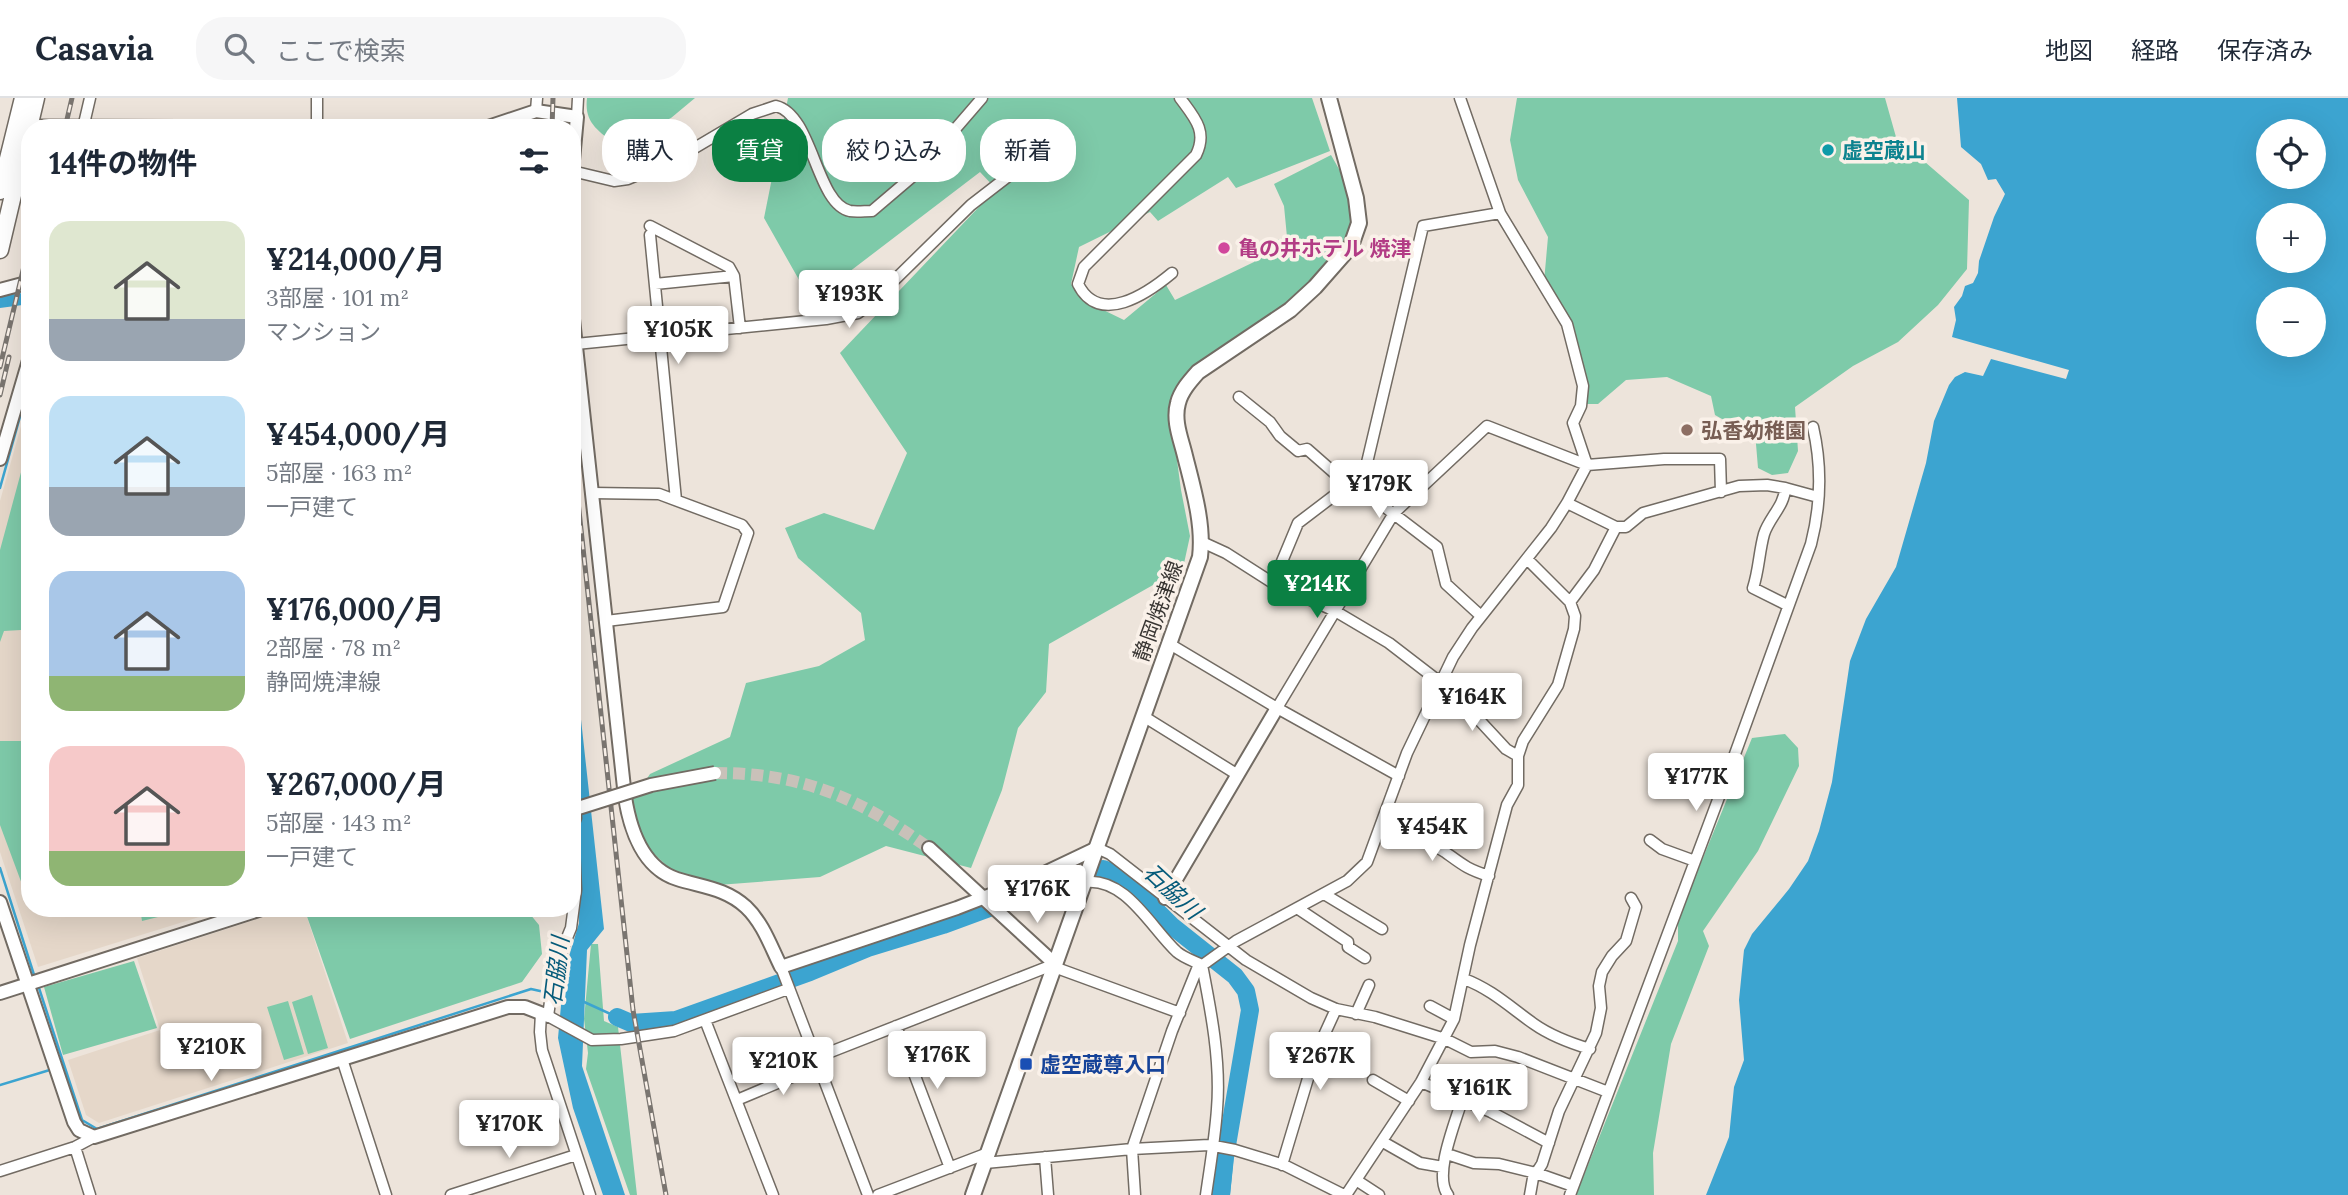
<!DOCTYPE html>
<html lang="ja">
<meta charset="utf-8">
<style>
body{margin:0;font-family:Lora,"Noto Sans JP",serif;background:#f6f6f7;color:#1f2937;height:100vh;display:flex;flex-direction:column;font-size:26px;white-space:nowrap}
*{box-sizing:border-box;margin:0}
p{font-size:23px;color:#747a83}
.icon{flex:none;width:38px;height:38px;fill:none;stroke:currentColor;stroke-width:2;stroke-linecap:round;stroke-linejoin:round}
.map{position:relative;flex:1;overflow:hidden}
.sheet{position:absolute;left:21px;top:21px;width:560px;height:798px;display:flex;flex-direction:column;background:#fff;border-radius:28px;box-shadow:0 7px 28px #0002}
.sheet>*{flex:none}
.banner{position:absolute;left:602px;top:21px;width:665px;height:63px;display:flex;gap:14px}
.controls{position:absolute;left:2256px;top:21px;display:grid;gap:14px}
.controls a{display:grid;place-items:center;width:70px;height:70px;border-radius:50%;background:#fff;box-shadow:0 7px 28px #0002;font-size:35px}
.price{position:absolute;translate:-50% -60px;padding:0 16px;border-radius:7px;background:#fff;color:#222;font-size:23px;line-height:46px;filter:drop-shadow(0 2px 4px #0008)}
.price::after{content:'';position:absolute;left:50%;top:42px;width:21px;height:16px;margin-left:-10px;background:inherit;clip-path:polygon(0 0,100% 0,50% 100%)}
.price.active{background:#0b8043;color:#fff}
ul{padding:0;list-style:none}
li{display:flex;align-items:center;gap:21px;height:175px;padding:0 28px}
li span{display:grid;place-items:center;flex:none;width:196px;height:140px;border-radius:21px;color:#555}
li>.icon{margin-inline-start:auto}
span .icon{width:84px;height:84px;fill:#fffc;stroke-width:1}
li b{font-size:30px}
h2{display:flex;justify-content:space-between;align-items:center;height:84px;padding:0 28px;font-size:30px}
.chip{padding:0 24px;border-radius:28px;background:#fff;box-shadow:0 7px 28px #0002;font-size:24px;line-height:63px}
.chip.active{background:#0b8043;color:#fff}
header{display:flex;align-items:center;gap:42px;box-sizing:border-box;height:98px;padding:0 35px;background:#fff;border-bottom:2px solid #e0e1e3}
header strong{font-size:33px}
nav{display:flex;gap:38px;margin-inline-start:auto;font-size:24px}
.search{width:490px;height:63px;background:#f6f6f7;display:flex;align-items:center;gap:18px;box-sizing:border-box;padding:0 24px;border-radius:28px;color:#747a83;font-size:26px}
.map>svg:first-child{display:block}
</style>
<header>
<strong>Casavia</strong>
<div class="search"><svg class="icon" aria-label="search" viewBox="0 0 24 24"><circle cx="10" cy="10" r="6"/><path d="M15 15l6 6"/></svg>ここで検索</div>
<nav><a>地図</a><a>経路</a><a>保存済み</a></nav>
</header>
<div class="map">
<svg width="2348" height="1097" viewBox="0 0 2348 1097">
<rect width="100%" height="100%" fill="#ede4db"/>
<path fill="#e5d7c9" d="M 30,296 L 30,810 L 228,810 L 38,869 L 0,754 L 0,403 Z
M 292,810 L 304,810 L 348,945 L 99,1025 L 86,1017 L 68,962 L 160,932 L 137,860 Z"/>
<path fill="#7ecaa9" d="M 587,0 L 695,0 L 671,20 L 616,47 C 598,32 584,25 587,0 Z
M 788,0 L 1312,0 L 1330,53 L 1236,90 L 1228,79 L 1158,123 L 1150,114 L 1079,149 L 1071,186 L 1093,207 L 1124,222 L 1166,187 L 1175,202 L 1254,164 L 1256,149 L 1287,139 L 1284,108 L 1274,86 L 1331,57 L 1352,94 L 1354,129 L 1307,191 L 1259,228 L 1182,280 L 1170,310 L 1181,392 L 1190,438 L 1183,470 L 1049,546 L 1046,594 L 1018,630 L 1002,692 L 971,770 L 886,748 L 820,779 L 718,787 L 670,771 L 650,752 L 635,733 L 632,703 L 650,676 L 730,639 L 746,585 L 819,568 L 865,542 L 861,515 L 798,460 L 785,430 L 824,415 L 874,432 L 907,355 L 840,255 L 996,91 L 980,74 L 811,203 L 764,120 Z
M 1517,0 L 1885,0 L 1896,39 L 1969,102 L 1967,171 L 1938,207 L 1898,244 L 1853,268 L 1795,309 L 1798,353 L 1788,375 L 1772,377 L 1758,370 L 1755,334 L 1750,321 L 1729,325 L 1715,317 L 1711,298 L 1667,279 L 1626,282 L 1598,306 L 1585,306 L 1582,265 L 1544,184 L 1548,139 L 1518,82 L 1510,42 Z
M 30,341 L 30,535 L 21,532 L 4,533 L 0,544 L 0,452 Z
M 1785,636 L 1798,650 L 1799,668 L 1758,753 L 1703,833 L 1709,848 L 1671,946 L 1653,1055 L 1654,1097 L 1576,1097 L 1678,843 L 1678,821 L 1752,640 Z
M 0,643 L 30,643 L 30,796 L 26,797 L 0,727 Z
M 140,810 L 194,810 L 142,823 Z
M 304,810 L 525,810 L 539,827 L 542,856 L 522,884 L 350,941 Z
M 591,846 L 598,846 L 604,923 L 618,929 L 637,1097 L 630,1097 L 586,971 L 588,955 L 584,921 Z
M 134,863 L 157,930 L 63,957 L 44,889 Z
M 312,897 L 328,950 L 308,956 L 292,904 Z
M 288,903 L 304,956 L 284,962 L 267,909 Z"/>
<path fill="#3ca4d0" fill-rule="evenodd" d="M 1957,0 L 2348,0 L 2348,1097 L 1706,1097 L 1729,1039 L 1734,989 L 1744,962 L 1739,902 L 1744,852 L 1752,836 L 1789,791 L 1808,763 L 1819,733 L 1832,684 L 1850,563 L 1866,521 L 1896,469 L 1926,365 L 1934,323 L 1949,287 L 1955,279 L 1965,274 L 1983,278 L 1991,261 L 2066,281 L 2069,272 L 1952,239 L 1956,222 L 1954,209 L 1962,198 L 1965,188 L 1973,185 L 1978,175 L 1979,163 L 1994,119 L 2005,96 L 1996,81 L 1988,82 L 1981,66 L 1961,49 ZM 2314,33 L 2314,79 L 2268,79 L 2268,33 ZM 2314,117 L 2314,163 L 2268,163 L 2268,117 ZM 2268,201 L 2314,201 L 2314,247 L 2268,247 Z
M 30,194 L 30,206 L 0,210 L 0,198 Z
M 572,462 L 575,481 L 574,518 L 577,585 L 604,831 L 587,852 L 582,968 L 625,1097 L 603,1097 L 573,1010 L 558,940 L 564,875 L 579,825 L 580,723 L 572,646 Z
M 1218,1052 L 1234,1056 L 1230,1097 L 1213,1097 Z"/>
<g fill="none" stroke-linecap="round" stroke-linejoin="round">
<path stroke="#3ca4d0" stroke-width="2.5" d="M 0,390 L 30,283
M 0,770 L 35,880
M 38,887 L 82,1022 L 97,1031 L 531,891 L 549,895
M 582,903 L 617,919
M 0,987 L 53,971"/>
<path stroke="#3ca4d0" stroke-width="18" d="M 617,919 L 631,925 L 676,922 L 810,874 L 868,850 L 943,827 L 1065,782 L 1103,771 L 1122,778 L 1172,828 L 1235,878 L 1246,893 L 1250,912 L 1225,1059 L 1221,1097"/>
<path stroke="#c9c1b9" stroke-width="12" stroke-dasharray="12 6" stroke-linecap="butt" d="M 715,675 C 804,675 858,700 929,750"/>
<g stroke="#726b63" stroke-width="13">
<path id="minor" d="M 1460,0 L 1500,115 L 1567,226 L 1583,288 L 1581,308 L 1573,325 L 1587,367 L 1664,361 L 1720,361 L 1721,394
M 536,13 L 537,0
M 577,19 L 578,0
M 30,27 L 317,28
M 83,30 L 90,0
M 317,30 L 317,0
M 572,73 L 614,83 L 628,81 L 676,61 L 752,16 L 776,8 C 813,17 816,106 850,113 C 856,114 865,113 872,113 L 919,73 L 982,0
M 650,128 L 729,169 L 734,178 L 740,230
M 650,137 L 676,402
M 1172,175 C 1148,195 1099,229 1078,186 L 1084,169 L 1196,57 C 1208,33 1194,19 1180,0
M 655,186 L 734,178
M 576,246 L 826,221 L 858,215 L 869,207 L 971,107 L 1015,73 L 1027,61 L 1038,44
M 1239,299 L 1270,324 L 1280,338 L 1298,353 L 1307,351 L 1348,387
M 1361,390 L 1423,128 L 1500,115
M 1785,390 L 1818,399
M 592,395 L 659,396 L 742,427 L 748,435 L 723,509 L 606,523
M 1567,405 L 1616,429 L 1626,429 L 1643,415 L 1739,388 L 1767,387 L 1785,390 C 1785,407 1769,420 1764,436 C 1759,454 1759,472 1753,490 L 1787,507
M 1202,444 L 1226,455 L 1273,485 L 1335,513 L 1389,545 L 1441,585
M 1273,485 L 1298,425 L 1348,387 L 1356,387 L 1437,449 L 1446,486 L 1481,518
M 1570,504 L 1594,472 L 1616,429
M 1168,545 L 1277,610 L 1399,678
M 1439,590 L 1468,610 L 1506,651 L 1518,658
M 1143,618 L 1238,677
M 572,686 L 576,720 L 573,728 L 576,792 L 571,830 L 555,869 L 548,918 L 592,942 L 621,941 L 674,933 L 788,891
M 1382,727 C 1403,735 1426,742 1445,754 C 1463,767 1467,771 1489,778
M 1650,742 L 1662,751 L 1695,763
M 1097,750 L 1110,756 L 1246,862 L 1311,900 L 1336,911 L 1375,919 L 1445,941 L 1471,954 L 1495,953 L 1518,959 L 1608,994
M 1085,784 C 1126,779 1151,830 1177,854 C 1184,860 1194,863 1202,867
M 1324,796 L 1382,831
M 1297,810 L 1348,844 L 1348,849 L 1365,860
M 1202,867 C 1211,913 1221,964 1217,1011 C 1215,1040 1210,1069 1206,1097
M 781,869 L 868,1097
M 1054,869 L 1180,915
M 1464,881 C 1491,891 1510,909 1534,926 C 1551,938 1570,945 1590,951
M 1430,908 L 1454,921
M 541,915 L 540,934 L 542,952 L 590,1097
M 1356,916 L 1369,887
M 705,922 L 773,1097
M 896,928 L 950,1070
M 815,960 L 1055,866
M 342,961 L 386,1097
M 1373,982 L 1409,1003
M 1421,984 L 1491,1014 L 1549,1045
M 737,1002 L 818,968
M 1383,1044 L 1420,1065 L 1443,1069
M 75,1049 L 90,1097
M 1447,1056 L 1474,1065 L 1499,1066 L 1536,1075 L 1573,1088
M 1045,1059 L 1048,1097
M 985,1065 L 1132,1051 L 1209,1047 L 1235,1052 L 1284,1067 L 1344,1097
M 1282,1067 L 1315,957 L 1336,911
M 0,1073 L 75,1049 L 94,1039
M 1356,1082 L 1379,1097
M 451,1097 L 576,1057
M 878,1097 L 988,1055
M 1135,1097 L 1132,1051 L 1172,933 L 1197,871 L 1236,843 L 1347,783 L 1367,764 L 1407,655 L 1453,559 L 1472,530 L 1551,430 L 1567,405 L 1587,367 L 1487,328 L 1394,415 L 1277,610
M 1346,1097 L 1421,984 L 1454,921 L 1470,847 L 1507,707 L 1518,687 L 1518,658 L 1523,643 L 1558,587 L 1574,531 L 1575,518 L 1570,504 L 1527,461
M 1448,1097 C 1433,1077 1455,1026 1462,1002
M 1530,1097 L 1533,1080 L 1542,1066 L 1559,1013 L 1596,935 L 1601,910 L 1599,888 L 1602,874 L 1612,858 L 1626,843 L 1636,809 L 1631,800
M 1570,1097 L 1731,667 L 1811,446 C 1821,407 1822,368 1813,329"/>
</g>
<g stroke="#726b63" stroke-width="16">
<path id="tertiary" d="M 485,30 L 536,13 L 577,19 L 572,73 L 573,221 L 625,699 C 630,731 643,770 677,781 C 702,789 725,790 746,809 C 763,825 771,849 781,869 L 957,810 L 1034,780 L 1097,750
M 0,192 L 30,184
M 0,361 L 30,259
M 929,750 L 1055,866
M 1165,800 L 1277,610
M 0,804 L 74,1024 L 79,1032 L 94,1039 L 508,909 L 525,909 L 548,918
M 0,895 L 265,810"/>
</g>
<g stroke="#726b63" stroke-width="18">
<path id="secondary" d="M 973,1097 L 1200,459 C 1204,426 1193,390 1185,358 C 1181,341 1173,323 1178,305 C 1181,293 1190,283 1198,274 L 1290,212 L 1315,189 L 1351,148 L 1359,125 L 1356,100 L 1329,0"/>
</g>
<g stroke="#726b63" stroke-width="19">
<path id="trunk" d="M 0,93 L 23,0
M 0,152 L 36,0"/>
</g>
<use href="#minor" stroke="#fff" stroke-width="10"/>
<use href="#tertiary" stroke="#fff" stroke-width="12"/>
<use href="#secondary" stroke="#fff" stroke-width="14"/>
<use href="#trunk" stroke="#fff" stroke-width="16"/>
<g stroke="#7a7570" stroke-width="5">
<path id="rail" d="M 65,30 L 72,0
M 552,30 L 553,0
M 0,269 L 30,143
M 0,297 L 9,259
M 572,348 L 633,912 L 666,1097"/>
</g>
<use href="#rail" stroke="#faf1e9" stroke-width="2.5" stroke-dasharray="8" stroke-linecap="butt"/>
<g stroke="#726b63" stroke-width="16" stroke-linecap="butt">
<path id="tertiary-bridge" d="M 572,712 L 651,687 L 715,675"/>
</g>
<use href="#tertiary-bridge" stroke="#fff" stroke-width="12"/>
</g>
<circle fill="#0f9aa8" stroke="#faf1e9" stroke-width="2.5" cx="1828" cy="52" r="7"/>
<circle fill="#d1479c" stroke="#faf1e9" stroke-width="2.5" cx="1224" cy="150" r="7"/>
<circle fill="#8d6e63" stroke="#faf1e9" stroke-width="2.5" cx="1687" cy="332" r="7"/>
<rect fill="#1a4fb4" stroke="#faf1e9" stroke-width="2.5" x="1019" y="959" width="14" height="14" rx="3.5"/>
<g text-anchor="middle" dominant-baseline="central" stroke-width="7" stroke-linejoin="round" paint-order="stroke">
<g font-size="21" font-weight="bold" fill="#0d838f" stroke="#faf1e9" text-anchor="start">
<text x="1842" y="52">虚空蔵山</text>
</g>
<g font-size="21" font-weight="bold" fill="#b23c85" stroke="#faf1e9" text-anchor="start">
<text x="1238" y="150">亀の井ホテル 焼津</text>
</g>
<g font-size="21" font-weight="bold" fill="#785e54" stroke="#faf1e9" text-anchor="start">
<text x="1701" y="332">弘香幼稚園</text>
</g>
<g font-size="21" fill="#393633" stroke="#faf1e9">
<text transform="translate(1158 513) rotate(-70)">静岡焼津線</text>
</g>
<g font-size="21" font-weight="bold" fill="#164399" stroke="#faf1e9" text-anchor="start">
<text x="1040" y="966">虚空蔵尊入口</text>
</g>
<g font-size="23" font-style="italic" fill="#065b7a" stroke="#faf1e9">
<text transform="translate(1173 793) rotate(43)">石脇川</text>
<text transform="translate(556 873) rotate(-83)">石脇川</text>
</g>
</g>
</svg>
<div class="controls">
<a><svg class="icon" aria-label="locate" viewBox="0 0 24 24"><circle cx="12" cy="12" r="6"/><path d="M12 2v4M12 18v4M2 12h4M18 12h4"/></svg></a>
<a>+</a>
<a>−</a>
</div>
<b class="price" style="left:849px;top:232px">¥193K</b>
<b class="price" style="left:678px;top:268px">¥105K</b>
<b class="price" style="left:1379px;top:422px">¥179K</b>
<b class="price active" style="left:1317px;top:522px">¥214K</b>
<b class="price" style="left:1472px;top:635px">¥164K</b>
<b class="price" style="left:1696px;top:715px">¥177K</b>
<b class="price" style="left:1432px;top:765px">¥454K</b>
<b class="price" style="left:1037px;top:827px">¥176K</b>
<b class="price" style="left:211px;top:985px">¥210K</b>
<b class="price" style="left:937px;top:993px">¥176K</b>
<b class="price" style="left:1320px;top:994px">¥267K</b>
<b class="price" style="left:783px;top:999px">¥210K</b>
<b class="price" style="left:1479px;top:1026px">¥161K</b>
<b class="price" style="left:509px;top:1062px">¥170K</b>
<div class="banner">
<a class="chip">購入</a>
<a class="chip active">賃貸</a>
<a class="chip">絞り込み</a>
<a class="chip">新着</a>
</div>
<section class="sheet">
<h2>14件の物件<svg class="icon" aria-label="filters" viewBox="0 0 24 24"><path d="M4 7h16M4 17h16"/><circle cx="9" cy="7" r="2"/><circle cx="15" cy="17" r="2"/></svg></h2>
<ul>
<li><span style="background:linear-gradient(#dfe7d0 70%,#9aa5b1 0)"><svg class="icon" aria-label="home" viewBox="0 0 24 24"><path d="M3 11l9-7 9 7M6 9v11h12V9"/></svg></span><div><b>¥214,000/月</b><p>3部屋 · 101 m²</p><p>マンション</p></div></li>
<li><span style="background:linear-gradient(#bfe0f5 65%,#9aa5b1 0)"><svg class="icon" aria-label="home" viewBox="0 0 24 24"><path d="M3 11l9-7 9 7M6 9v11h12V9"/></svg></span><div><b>¥454,000/月</b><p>5部屋 · 163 m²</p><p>一戸建て</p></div></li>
<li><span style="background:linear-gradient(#a9c7e8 75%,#8fb573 0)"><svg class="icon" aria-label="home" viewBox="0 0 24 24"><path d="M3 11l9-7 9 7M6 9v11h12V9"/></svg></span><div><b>¥176,000/月</b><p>2部屋 · 78 m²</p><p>静岡焼津線</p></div></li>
<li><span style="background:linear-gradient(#f6c9c9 75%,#8fb573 0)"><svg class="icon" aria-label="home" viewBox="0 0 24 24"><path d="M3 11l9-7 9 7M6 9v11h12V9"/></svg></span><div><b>¥267,000/月</b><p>5部屋 · 143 m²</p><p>一戸建て</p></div></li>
</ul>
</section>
</div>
